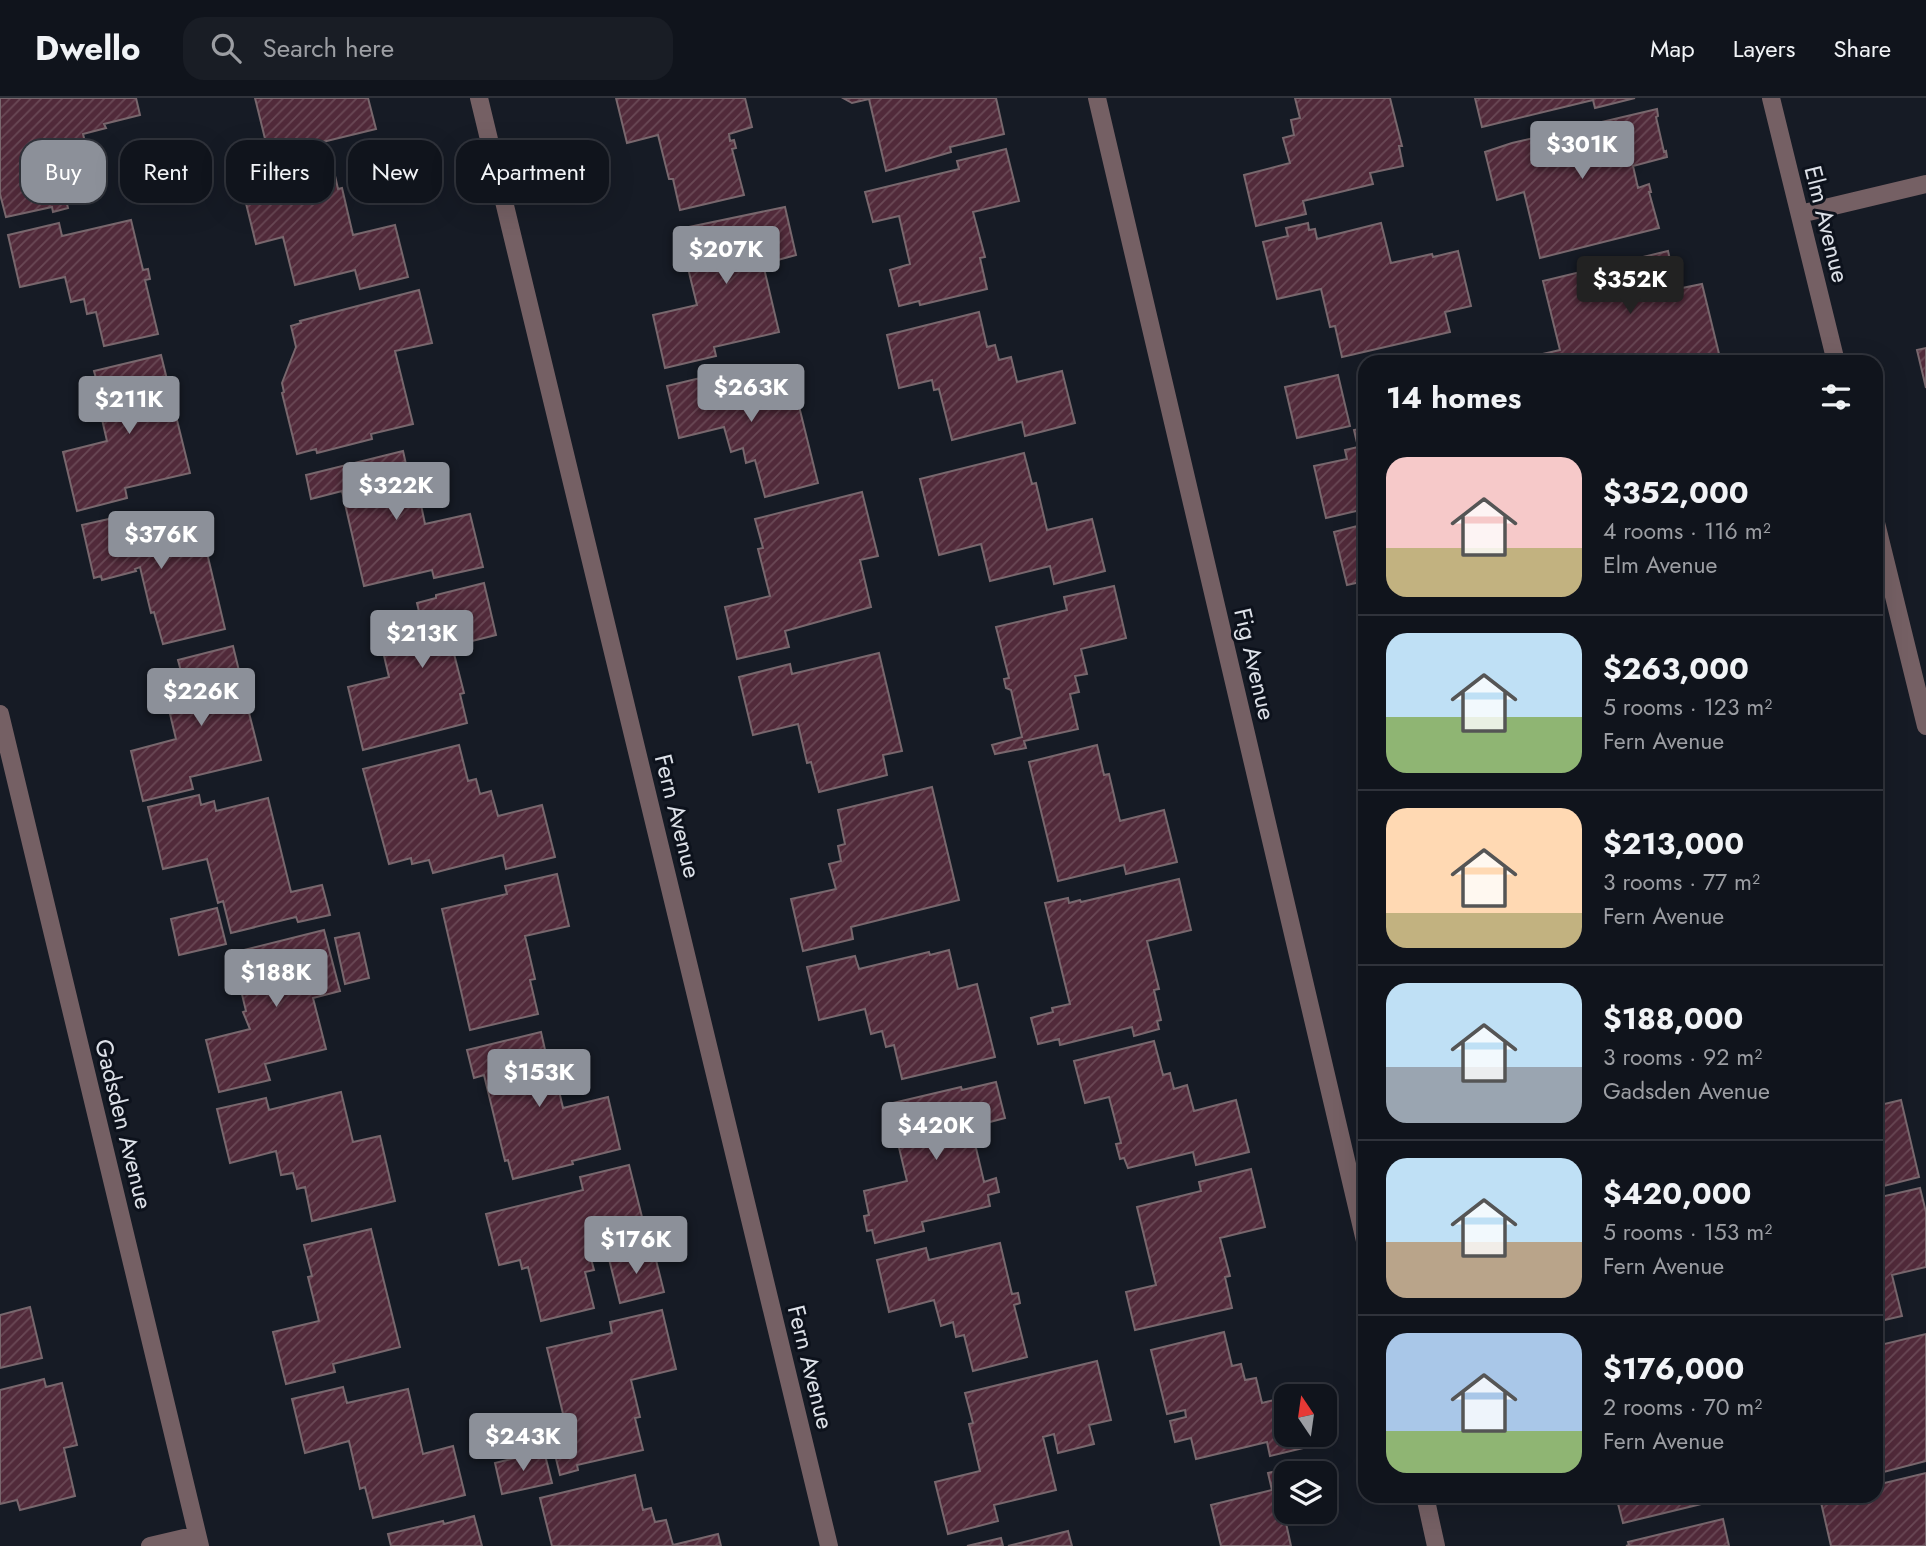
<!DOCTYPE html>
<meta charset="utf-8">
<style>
body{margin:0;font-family:Jost,sans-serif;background:#191d25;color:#f1f3f6;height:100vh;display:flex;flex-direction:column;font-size:26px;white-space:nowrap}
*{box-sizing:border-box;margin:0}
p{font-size:23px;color:#9c9ea3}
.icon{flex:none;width:38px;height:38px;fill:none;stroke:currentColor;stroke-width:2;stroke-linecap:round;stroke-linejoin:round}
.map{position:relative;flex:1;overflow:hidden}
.drawer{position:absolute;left:1358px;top:257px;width:525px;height:1148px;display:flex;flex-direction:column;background:#10141c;border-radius:21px;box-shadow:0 7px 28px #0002,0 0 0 2px #30333b}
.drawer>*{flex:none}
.guide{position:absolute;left:21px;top:42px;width:665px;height:63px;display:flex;gap:14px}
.needle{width:46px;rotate:347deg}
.controls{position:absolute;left:1274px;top:1286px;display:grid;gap:14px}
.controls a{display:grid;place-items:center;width:63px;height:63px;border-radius:14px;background:#10141c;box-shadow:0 7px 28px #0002,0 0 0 2px #30333b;font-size:35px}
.price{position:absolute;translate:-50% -60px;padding:0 16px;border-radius:7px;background:#8c9099;color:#fff;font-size:23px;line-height:46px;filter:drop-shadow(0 2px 4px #0008)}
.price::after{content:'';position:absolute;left:50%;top:42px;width:21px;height:16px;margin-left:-10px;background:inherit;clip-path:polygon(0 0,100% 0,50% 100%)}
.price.on{background:#222;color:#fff}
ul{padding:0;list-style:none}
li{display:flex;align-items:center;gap:21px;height:175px;padding:0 28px}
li+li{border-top:2px solid #30333b}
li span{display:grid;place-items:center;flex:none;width:196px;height:140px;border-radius:21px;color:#555}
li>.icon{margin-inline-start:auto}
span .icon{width:84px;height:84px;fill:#fffc;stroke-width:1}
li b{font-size:30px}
h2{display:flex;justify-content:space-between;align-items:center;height:84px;padding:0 28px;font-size:30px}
.pill{padding:0 24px;border-radius:21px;background:#10141c;box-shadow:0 7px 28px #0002,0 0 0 2px #30333b;font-size:24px;line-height:63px}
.pill.on{background:#8c9099;color:#fff}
header{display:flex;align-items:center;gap:42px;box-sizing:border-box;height:98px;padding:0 35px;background:#10141c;border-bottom:2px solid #30333b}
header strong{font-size:33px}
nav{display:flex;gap:38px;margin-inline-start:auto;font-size:24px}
.search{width:490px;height:63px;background:#191d25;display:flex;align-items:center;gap:18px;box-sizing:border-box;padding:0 24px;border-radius:21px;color:#9c9ea3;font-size:26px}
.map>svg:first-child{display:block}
</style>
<header>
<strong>Dwello</strong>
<div class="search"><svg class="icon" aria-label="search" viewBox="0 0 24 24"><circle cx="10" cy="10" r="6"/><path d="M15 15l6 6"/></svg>Search here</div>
<nav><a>Map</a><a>Layers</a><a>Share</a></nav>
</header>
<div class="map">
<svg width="1926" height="1448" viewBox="0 0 1926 1448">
<defs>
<pattern id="building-hatch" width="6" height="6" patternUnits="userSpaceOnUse" patternTransform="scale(1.75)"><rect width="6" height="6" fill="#512a3a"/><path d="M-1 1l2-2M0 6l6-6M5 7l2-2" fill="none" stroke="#6a4956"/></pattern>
</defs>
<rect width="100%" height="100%" fill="#161b25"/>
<path fill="url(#building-hatch)" stroke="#78676d" stroke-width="2" d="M 0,0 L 136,0 L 140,17 L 104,26 L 106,30 L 83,36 L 98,96 L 77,101 L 78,104 L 67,106 L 68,110 L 53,114 L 52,109 L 6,119 L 0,96 Z
M 255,0 L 368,0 L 376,31 L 269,57 Z
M 616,0 L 745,0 L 752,29 L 729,36 L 730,43 L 734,42 L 736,50 L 732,51 L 744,97 L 680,112 L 673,81 L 669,81 L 658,37 L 627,45 Z
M 843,0 L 996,0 L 1004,36 L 950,49 L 951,54 L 886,73 L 869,1 L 852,5 Z
M 1295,0 L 1390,0 L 1402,48 L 1399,48 L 1403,68 L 1370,75 L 1373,86 L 1303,103 L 1306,116 L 1256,128 L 1244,77 L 1290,65 L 1283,40 L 1294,37 L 1291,22 L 1300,20 Z
M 1475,0 L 1635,0 L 1595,10 L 1593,2 L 1482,29 Z
M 1657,11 L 1658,18 L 1656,19 L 1664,54 L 1666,53 L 1667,59 L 1633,68 L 1638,90 L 1649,86 L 1651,94 L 1649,94 L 1659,130 L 1540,160 L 1524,94 L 1497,102 L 1485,54 L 1512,45 Z
M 1006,51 L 1019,103 L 973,114 L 985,159 L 980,160 L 987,191 L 920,207 L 919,203 L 899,208 L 890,172 L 910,166 L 899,118 L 873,124 L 865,94 L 959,71 L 957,63 Z
M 331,60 L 338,91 L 342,90 L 353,137 L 395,127 L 408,179 L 360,191 L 355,172 L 295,187 L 283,139 L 256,146 L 241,85 L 269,78 L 268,76 Z
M 785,109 L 796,157 L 763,166 L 779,234 L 714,249 L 716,258 L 665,270 L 653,217 L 697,207 L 686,162 L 692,161 L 684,130 Z
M 131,122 L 143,172 L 148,171 L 150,181 L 145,182 L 158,236 L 104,248 L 96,214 L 87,216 L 84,201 L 71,204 L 65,179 L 20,189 L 8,137 L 59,125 L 62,138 Z
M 1308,125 L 1309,132 L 1315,131 L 1317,141 L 1381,125 L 1391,165 L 1432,156 L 1433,159 L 1458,153 L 1471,208 L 1445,214 L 1450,234 L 1342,259 L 1335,228 L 1330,229 L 1321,191 L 1277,201 L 1263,144 L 1288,138 L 1286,130 Z
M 1668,153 L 1677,191 L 1702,186 L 1721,264 L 1536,264 L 1534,258 L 1560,252 L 1543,183 Z
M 419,192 L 432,245 L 395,253 L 413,326 L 371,336 L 372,341 L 317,355 L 316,351 L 297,356 L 282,295 L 284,294 L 282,285 L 296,249 L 291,228 L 301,225 L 300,223 Z
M 979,214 L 987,249 L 995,247 L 999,262 L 1011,259 L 1017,284 L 1062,273 L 1075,325 L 1025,338 L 1022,324 L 952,342 L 939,291 L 934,292 L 932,282 L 899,290 L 887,237 Z
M 1926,250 L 1926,290 L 1917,252 Z
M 161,257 L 190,375 L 125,390 L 127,400 L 77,413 L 63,354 L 107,343 L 98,304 L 102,303 L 94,273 Z
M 728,269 L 731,282 L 719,285 L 720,290 L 790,272 L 818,385 L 765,399 L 755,362 L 746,365 L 743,350 L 731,354 L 724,329 L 679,340 L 667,288 L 717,276 L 716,272 Z
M 1338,277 L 1350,328 L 1297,340 L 1285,289 Z
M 1365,330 L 1365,411 L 1326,420 L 1314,368 L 1347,361 L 1345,352 L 1358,349 L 1354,332 Z
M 403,353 L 410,384 L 416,383 L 425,426 L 470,416 L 483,469 L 434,480 L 432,472 L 364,488 L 342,393 L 311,401 L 306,377 Z
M 1024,355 L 1032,386 L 1036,385 L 1047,432 L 1092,421 L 1105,473 L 1054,486 L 1050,468 L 990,483 L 981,446 L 939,457 L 920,381 Z
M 862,394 L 878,458 L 860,462 L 871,509 L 785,533 L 789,549 L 737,561 L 725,509 L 770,498 L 758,451 L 763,450 L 755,421 Z
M 131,416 L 135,432 L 198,417 L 225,531 L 163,546 L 154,514 L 151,515 L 140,469 L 135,471 L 136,473 L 102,482 L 101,478 L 94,480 L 82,427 Z
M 1365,426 L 1365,483 L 1347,487 L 1334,434 Z
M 484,485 L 496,537 L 452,548 L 464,595 L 460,596 L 467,625 L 363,652 L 348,589 L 389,579 L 377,528 L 420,518 L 417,505 L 436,500 L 436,497 Z
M 1114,488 L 1126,540 L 1081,551 L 1087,576 L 1075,578 L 1079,594 L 1070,596 L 1078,631 L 1024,643 L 1026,650 L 995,656 L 992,647 L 1022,639 L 1011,592 L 1006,590 L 1004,581 L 1009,580 L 996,529 L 1067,512 L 1064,499 Z
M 233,548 L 246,602 L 252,600 L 254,609 L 248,611 L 261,662 L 190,679 L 193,691 L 143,703 L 131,653 L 176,641 L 170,616 L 182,613 L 178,598 L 187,596 L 178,562 Z
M 879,555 L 902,653 L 883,657 L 887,677 L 819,694 L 811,664 L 807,665 L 798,626 L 753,637 L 739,579 L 790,566 L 792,576 Z
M 459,647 L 468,683 L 476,681 L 480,696 L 491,693 L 498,718 L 542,707 L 555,759 L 506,771 L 503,757 L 433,775 L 429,762 L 412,766 L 411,760 L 389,766 L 363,671 Z
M 1097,647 L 1104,677 L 1109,676 L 1120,723 L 1164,712 L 1177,764 L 1126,776 L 1124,767 L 1058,783 L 1029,664 Z
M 932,689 L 959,802 L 851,829 L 853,841 L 803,853 L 791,801 L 836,791 L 829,766 L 841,763 L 838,748 L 845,746 L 838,712 Z
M 199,697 L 201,707 L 214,703 L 216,713 L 268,700 L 291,794 L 322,787 L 330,817 L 298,824 L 296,819 L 231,835 L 223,803 L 218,805 L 207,761 L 163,771 L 148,709 Z
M 557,776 L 569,828 L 525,838 L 535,881 L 530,882 L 538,916 L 470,932 L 442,811 L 507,796 L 505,788 Z
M 1179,781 L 1191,832 L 1147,843 L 1159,891 L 1154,892 L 1161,922 L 1157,923 L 1159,931 L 1134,938 L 1132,929 L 1060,947 L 1059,941 L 1038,946 L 1031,920 L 1053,914 L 1052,910 L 1070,906 L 1045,805 L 1068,800 L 1069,805 L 1080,802 L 1081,804 Z
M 217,810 L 226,846 L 179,857 L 171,821 Z
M 324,832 L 340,893 L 313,900 L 326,951 L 265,966 L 270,982 L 219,994 L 206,942 L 250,931 L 243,914 L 246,913 L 239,884 L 243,883 L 243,881 L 240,881 L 237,870 L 239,870 L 236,854 Z
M 359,835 L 369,880 L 345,886 L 335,840 Z
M 949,852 L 958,891 L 977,886 L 995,959 L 902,981 L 894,947 L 886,949 L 882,933 L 871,936 L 865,911 L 819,922 L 807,869 L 855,858 L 859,871 L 929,854 L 930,857 Z
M 541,934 L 548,965 L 552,963 L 563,1010 L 608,999 L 620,1051 L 572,1063 L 573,1066 L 513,1081 L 508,1062 L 505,1063 L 484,977 L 474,980 L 467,952 Z
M 1154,943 L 1163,977 L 1170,975 L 1174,991 L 1187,987 L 1194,1013 L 1236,1002 L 1249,1054 L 1196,1067 L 1193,1054 L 1128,1070 L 1124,1060 L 1120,1061 L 1116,1046 L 1121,1045 L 1109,999 L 1085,1005 L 1074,963 Z
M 996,984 L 1005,1020 L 971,1029 L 984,1084 L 996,1080 L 999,1094 L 988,1097 L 990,1108 L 922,1124 L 924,1133 L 875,1145 L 872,1132 L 867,1133 L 864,1118 L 869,1117 L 864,1093 L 907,1083 L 896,1037 L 900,1036 L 893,1005 L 961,989 L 962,992 Z
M 341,994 L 353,1044 L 380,1038 L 395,1103 L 312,1123 L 305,1089 L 297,1091 L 293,1075 L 281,1077 L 276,1053 L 230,1065 L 217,1011 L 266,1000 L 269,1012 Z
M 1901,1002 L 1919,1079 L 1876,1090 L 1876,1008 Z
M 629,1067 L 642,1119 L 597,1130 L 603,1154 L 590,1157 L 594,1172 L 585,1174 L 594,1210 L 541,1223 L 528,1169 L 522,1171 L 520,1162 L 499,1167 L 486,1116 L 583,1092 L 580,1079 Z
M 1251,1071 L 1265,1129 L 1220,1140 L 1230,1178 L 1225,1179 L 1232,1210 L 1135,1232 L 1126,1194 L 1156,1187 L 1137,1109 L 1201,1093 L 1199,1084 Z
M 1920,1090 L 1926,1114 L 1926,1169 L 1892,1177 L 1902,1218 L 1876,1224 L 1876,1100 Z
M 371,1131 L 400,1249 L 333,1266 L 335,1274 L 286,1286 L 273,1234 L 319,1223 L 308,1179 L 312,1178 L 304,1147 Z
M 1000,1145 L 1012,1196 L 1018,1195 L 1020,1205 L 1014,1207 L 1027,1259 L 973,1273 L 964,1237 L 956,1239 L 953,1224 L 941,1228 L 934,1202 L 889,1214 L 877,1162 L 926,1150 L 929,1162 Z
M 653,1150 L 664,1194 L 620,1205 L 609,1161 Z
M 30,1209 L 42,1260 L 0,1270 L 0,1217 Z
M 662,1212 L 676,1271 L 631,1282 L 640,1319 L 635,1320 L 643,1352 L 577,1367 L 578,1372 L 560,1377 L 549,1332 L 566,1328 L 547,1250 L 612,1235 L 610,1224 Z
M 1224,1234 L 1232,1268 L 1241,1266 L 1245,1282 L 1256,1280 L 1262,1305 L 1286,1299 L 1286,1337 L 1318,1337 L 1320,1346 L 1270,1358 L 1267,1344 L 1196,1361 L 1191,1340 L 1175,1344 L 1170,1323 L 1186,1319 L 1185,1312 L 1167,1316 L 1151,1252 Z
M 1926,1236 L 1926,1363 L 1876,1376 L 1876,1248 Z
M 1097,1263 L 1111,1322 L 1089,1327 L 1094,1346 L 1058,1355 L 1054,1336 L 1043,1339 L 1056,1392 L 994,1407 L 998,1423 L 948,1436 L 935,1384 L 980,1373 L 969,1326 L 973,1325 L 965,1295 Z
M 44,1281 L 46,1289 L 62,1285 L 77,1347 L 64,1350 L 75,1398 L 20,1412 L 17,1402 L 0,1406 L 0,1292 Z
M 343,1289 L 347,1305 L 408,1291 L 423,1356 L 453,1348 L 465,1397 L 373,1420 L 365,1389 L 360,1391 L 349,1343 L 305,1355 L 292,1301 Z
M 544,1353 L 552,1385 L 502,1396 L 495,1365 Z
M 1319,1363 L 1322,1376 L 1286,1376 L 1286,1414 L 1325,1414 L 1325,1387 L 1331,1414 L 1286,1425 L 1291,1448 L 1221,1448 L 1211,1407 L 1272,1392 L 1268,1375 Z
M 1926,1375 L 1926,1448 L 1831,1448 L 1820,1400 L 1876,1398 L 1876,1387 Z
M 635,1377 L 643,1412 L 651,1410 L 655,1424 L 666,1422 L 673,1447 L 718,1436 L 721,1448 L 552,1448 L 540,1400 Z
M 1616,1398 L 1721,1398 L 1722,1401 L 1623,1425 Z
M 474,1418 L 482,1448 L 391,1448 L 388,1436 L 443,1423 L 444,1426 Z
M 1723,1421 L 1729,1448 L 1626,1448 L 1629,1447 L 1628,1444 Z
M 1068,1433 L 1072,1448 L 1008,1448 Z
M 1001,1440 L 1003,1448 L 967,1448 Z"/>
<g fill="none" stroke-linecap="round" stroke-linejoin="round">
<path stroke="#756064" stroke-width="18" d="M 479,0 L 829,1448
M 1097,0 L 1365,1143
M 1771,0 L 1836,264
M 1800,116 L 1926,86
M 1876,425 L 1926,628
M 0,616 L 200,1448
M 1425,1398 L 1436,1448
M 150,1448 L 197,1437"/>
</g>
<g text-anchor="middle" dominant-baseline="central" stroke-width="6" stroke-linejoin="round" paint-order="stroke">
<g font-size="24" fill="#dde1e8" stroke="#0d121c">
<text transform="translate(1827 126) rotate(76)">Elm Avenue</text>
<text transform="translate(1255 566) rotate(77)">Fig Avenue</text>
<text transform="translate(678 718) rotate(76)">Fern Avenue</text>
<text transform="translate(124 1026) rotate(76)">Gadsden Avenue</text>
<text transform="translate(811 1269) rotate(76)">Fern Avenue</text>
</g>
</g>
</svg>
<div class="controls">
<a><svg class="needle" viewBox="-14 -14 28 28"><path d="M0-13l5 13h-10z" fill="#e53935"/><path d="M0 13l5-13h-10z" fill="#9c9ea3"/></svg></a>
<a><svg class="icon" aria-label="layers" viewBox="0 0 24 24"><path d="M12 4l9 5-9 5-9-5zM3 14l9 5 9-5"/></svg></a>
</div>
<b class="price" style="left:1582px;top:83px">$301K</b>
<b class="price" style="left:726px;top:188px">$207K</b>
<b class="price on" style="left:1630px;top:218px">$352K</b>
<b class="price" style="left:751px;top:326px">$263K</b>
<b class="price" style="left:129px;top:338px">$211K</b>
<b class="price" style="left:396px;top:424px">$322K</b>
<b class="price" style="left:161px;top:473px">$376K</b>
<b class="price" style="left:422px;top:572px">$213K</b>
<b class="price" style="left:201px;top:630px">$226K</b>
<b class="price" style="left:276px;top:911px">$188K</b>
<b class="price" style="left:539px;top:1011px">$153K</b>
<b class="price" style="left:936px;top:1064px">$420K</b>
<b class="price" style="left:636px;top:1178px">$176K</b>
<b class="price" style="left:523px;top:1375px">$243K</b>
<div class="guide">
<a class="pill on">Buy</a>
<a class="pill">Rent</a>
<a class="pill">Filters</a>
<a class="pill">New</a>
<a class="pill">Apartment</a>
</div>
<section class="drawer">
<h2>14 homes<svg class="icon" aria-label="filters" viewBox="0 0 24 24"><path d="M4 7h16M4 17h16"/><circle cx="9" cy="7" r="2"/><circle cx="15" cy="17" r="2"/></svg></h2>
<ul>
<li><span style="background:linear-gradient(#f6c9c9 65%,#c2b280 0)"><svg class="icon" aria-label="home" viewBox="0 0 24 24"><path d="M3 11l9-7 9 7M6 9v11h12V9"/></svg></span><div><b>$352,000</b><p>4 rooms · 116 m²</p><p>Elm Avenue</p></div></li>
<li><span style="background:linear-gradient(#bfe0f5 60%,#8fb573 0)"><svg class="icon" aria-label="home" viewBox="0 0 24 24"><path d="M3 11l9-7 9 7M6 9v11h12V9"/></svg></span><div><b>$263,000</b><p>5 rooms · 123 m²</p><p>Fern Avenue</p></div></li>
<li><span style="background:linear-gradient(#ffd9b3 75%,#c2b280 0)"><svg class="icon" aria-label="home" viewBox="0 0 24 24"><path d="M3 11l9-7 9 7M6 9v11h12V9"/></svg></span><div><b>$213,000</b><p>3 rooms · 77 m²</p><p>Fern Avenue</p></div></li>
<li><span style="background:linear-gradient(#bfe0f5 60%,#9aa5b1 0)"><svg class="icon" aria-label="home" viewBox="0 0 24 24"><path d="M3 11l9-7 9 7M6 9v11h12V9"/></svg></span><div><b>$188,000</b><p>3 rooms · 92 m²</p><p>Gadsden Avenue</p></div></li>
<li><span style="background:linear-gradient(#bfe0f5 60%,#b9a48a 0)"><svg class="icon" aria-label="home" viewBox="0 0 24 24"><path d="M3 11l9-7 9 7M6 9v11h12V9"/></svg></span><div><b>$420,000</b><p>5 rooms · 153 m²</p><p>Fern Avenue</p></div></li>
<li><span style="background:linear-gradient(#a9c7e8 70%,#8fb573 0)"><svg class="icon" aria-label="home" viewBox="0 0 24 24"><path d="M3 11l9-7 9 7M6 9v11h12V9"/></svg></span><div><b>$176,000</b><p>2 rooms · 70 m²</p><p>Fern Avenue</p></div></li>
</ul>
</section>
</div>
